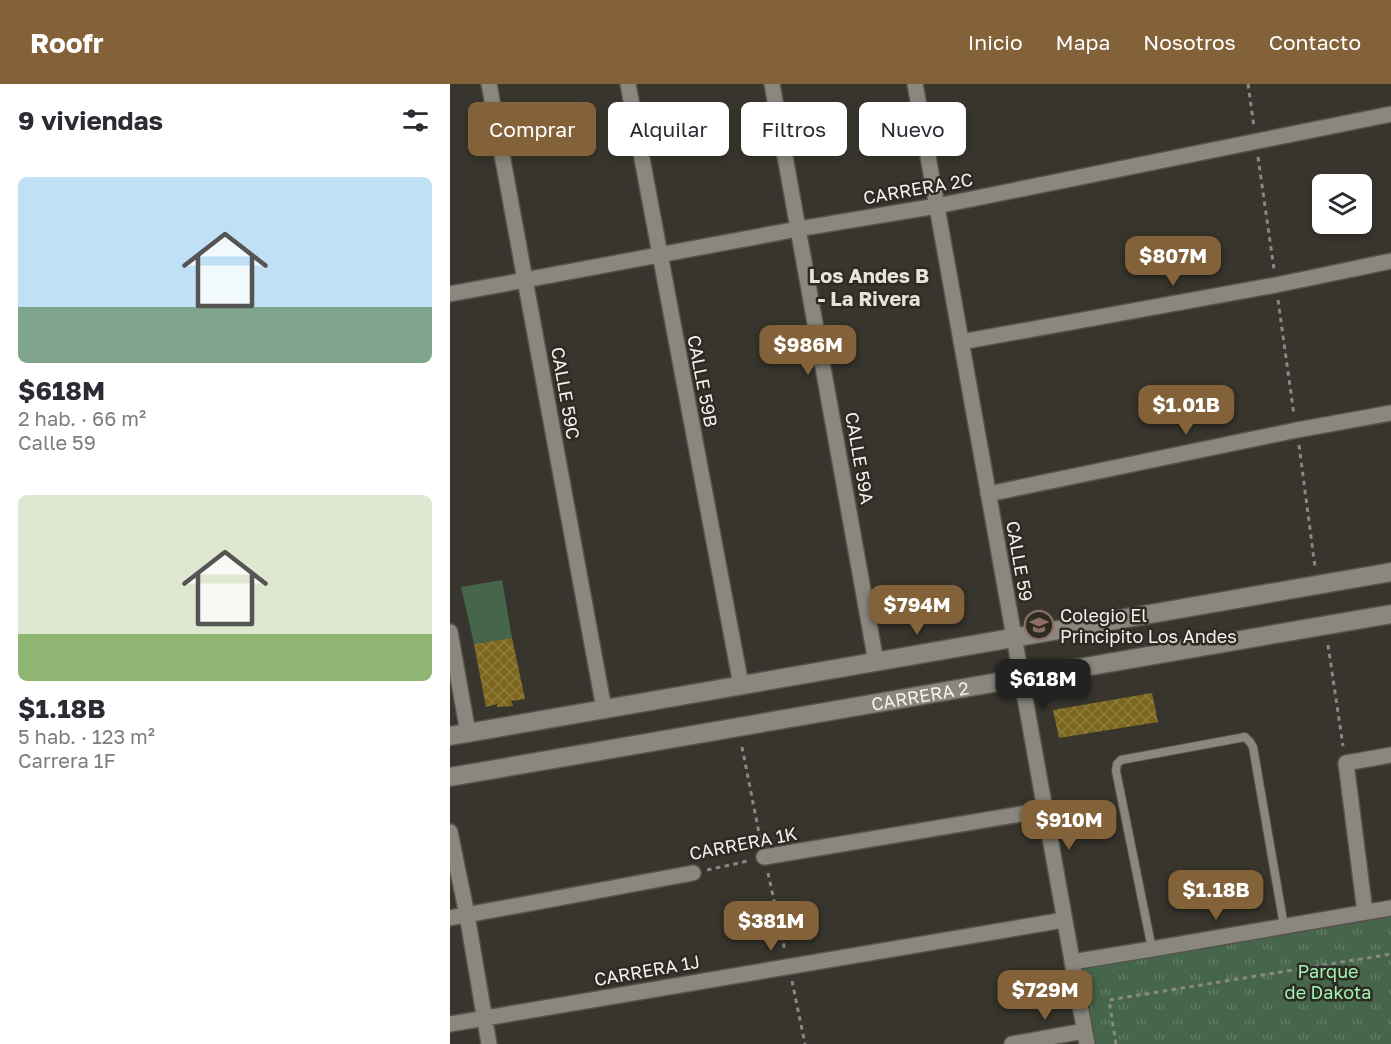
<!DOCTYPE html>
<html lang="es">
<meta charset="utf-8">
<style>
body{margin:0;font-family:"Golos Text",sans-serif;background:#f2f2f3;color:#2b2b33;height:100vh;display:flex;flex-direction:column;font-size:22px;white-space:nowrap}
*{box-sizing:border-box;margin:0}
p{font-size:20px;color:#7c7c81}
.icon{flex:none;width:33px;height:33px;fill:none;stroke:currentColor;stroke-width:2;stroke-linecap:round;stroke-linejoin:round}
.map{position:relative;flex:1;overflow:hidden}
.drawer{display:flex;flex-direction:column;background:#fff;width:450px}
.drawer>*{flex:none}
.banner{position:absolute;left:18px;top:18px;width:570px;height:54px;display:flex;gap:12px}
.buttons{position:absolute;left:862px;top:90px;display:grid;gap:12px}
.buttons a{display:grid;place-items:center;width:60px;height:60px;border-radius:9px;background:#fff;box-shadow:0 3px 9px #0003;font-size:30px}
.price{position:absolute;translate:-50% -51px;padding:0 14px;border-radius:12px;background:#846239;color:#fff;font-size:20px;line-height:39px;filter:drop-shadow(0 2px 3px #0008)}
.price::after{content:'';position:absolute;left:50%;top:36px;width:18px;height:14px;margin-left:-9px;background:inherit;clip-path:polygon(0 0,100% 0,50% 100%)}
.price.on{background:#222;color:#fff}
ul{padding:0;list-style:none}
li{display:grid;align-content:center;gap:12px;height:318px;padding:0 18px}
li span{display:grid;place-items:center;height:186px;border-radius:9px;color:#555}
li>.icon{margin-inline-start:auto}
span .icon{width:108px;height:108px;fill:#fffc;stroke-width:1}
li b{font-size:26px}
h2{display:flex;justify-content:space-between;align-items:center;height:72px;padding:0 18px;font-size:26px}
.pill{padding:0 21px;border-radius:9px;background:#fff;box-shadow:0 3px 9px #0003;font-size:21px;line-height:54px}
.pill.on{background:#846239;color:#fff}
header{display:flex;align-items:center;gap:36px;box-sizing:border-box;height:84px;padding:0 30px;background:#846239;color:#fff}
header strong{font-size:28px}
nav{display:flex;gap:33px;margin-inline-start:auto;font-size:21px}
main{display:flex;flex:1;min-height:0}
.map>svg:first-child{display:block}
</style>
<header>
<strong>Roofr</strong>
<nav><a>Inicio</a><a>Mapa</a><a>Nosotros</a><a>Contacto</a></nav>
</header>
<main>
<section class="drawer">
<h2>9 viviendas<svg class="icon" aria-label="filters" viewBox="0 0 24 24"><path d="M4 7h16M4 17h16"/><circle cx="9" cy="7" r="2"/><circle cx="15" cy="17" r="2"/></svg></h2>
<ul>
<li><span style="background:linear-gradient(#bfe0f5 70%,#7fa58c 0)"><svg class="icon" aria-label="home" viewBox="0 0 24 24"><path d="M3 11l9-7 9 7M6 9v11h12V9"/></svg></span><div><b>$618M</b><p>2 hab. · 66 m²</p><p>Calle 59</p></div></li>
<li><span style="background:linear-gradient(#dfe7d0 75%,#8fb573 0)"><svg class="icon" aria-label="home" viewBox="0 0 24 24"><path d="M3 11l9-7 9 7M6 9v11h12V9"/></svg></span><div><b>$1.18B</b><p>5 hab. · 123 m²</p><p>Carrera 1F</p></div></li>
</ul>
</section>
<div class="map">
<svg width="941" height="960" viewBox="0 0 941 960">
<defs>
<pattern id="park-tufts" width="24" height="20" patternUnits="userSpaceOnUse" patternTransform="scale(1.5)"><rect width="24" height="20" fill="#46664b"/><path d="M3 7l-1-3M5 7V3M7 7l1-3M15 17l-1-3M17 17v-4M19 17l1-3" fill="none" stroke="#617c65"/></pattern>
<pattern id="building-cross-hatch" width="8" height="8" patternUnits="userSpaceOnUse" patternTransform="scale(1.5)"><rect width="8" height="8" fill="#7c671d"/><path d="M0 0l8 8M0 8l8-8" fill="none" stroke="#8f7d3e"/></pattern>
</defs>
<rect width="100%" height="100%" fill="#37352d"/>
<path fill="#46664b" d="M 52,496 L 62,554 L 24,560 L 11,503 Z"/>
<path fill="url(#park-tufts)" d="M 941,824 L 941,960 L 637,960 L 622,878 Z"/>
<path fill="url(#building-cross-hatch)" d="M 62,554 L 75,615 L 61,617 L 63,622 L 47,623 L 47,620 L 36,623 L 24,560 Z
M 702,609 L 708,638 L 609,654 L 603,626 Z"/>
<g fill="none" stroke-linecap="round" stroke-linejoin="round">
<g stroke="#55534d" stroke-width="10">
<path id="service" d="M 702,865 L 666,687 L 667,680 L 671,676 L 795,653 L 800,658 L 803,663 L 834,842"/>
</g>
<g stroke="#55534d" stroke-width="18">
<path id="minor" d="M 39,0 L 154,625
M 178,0 L 291,601
M 322,0 L 426,578
M 465,0 L 637,960
M 0,210 L 348,145 L 487,122 L 941,30
M 511,258 L 826,201 L 941,177
M 538,410 L 847,346 L 941,329
M 0,548 L 18,649
M 0,748 L 17,831 L 39,960
M 314,773 L 595,726
M 915,828 L 896,679 L 941,671
M 0,834 L 243,789
M 622,878 L 702,865 L 941,824
M 0,940 L 614,836
M 562,960 L 634,947"/>
</g>
<g stroke="#55534d" stroke-width="21">
<g id="tertiary">
<path d="M 0,652 L 941,488"/>
<path id="s1" d="M 0,693 L 941,530"/>
</g>
</g>
<path stroke="#8a8882" stroke-width="3" stroke-dasharray="4.5 4.5" stroke-linecap="butt" d="M 798,0 L 804,43
M 808,73 L 824,185
M 828,216 L 844,331
M 849,361 L 865,483
M 878,561 L 893,662
M 292,663 L 311,759
M 257,786 L 298,777
M 318,789 L 335,867
M 342,897 L 355,960
M 666,960 L 659,916 L 941,870"/>
<use href="#service" stroke="#8a877e" stroke-width="8"/>
<use href="#minor" stroke="#8a877e" stroke-width="15"/>
<use href="#tertiary" stroke="#8a877e" stroke-width="18"/>
</g>
<defs>
<g id="school-ring" transform="scale(1.5)"><circle r="9.5" fill="#2d2b23" stroke="#8d6e63" stroke-width="1.5"/><path d="M0-5L7-2L0 1L-7-2ZM-4 1L0 2.5L4 1V4Q0 6-4 4Z" fill="#8d6e63"/></g>
</defs>
<g fill-rule="evenodd">
<use href="#school-ring" x="589" y="541"/>
</g>
<g text-anchor="middle" dominant-baseline="central" stroke-width="5" stroke-linejoin="round" paint-order="stroke">
<g font-size="18" fill="#f2f1ec" stroke="#2d2b23">
<text transform="translate(468 104) rotate(-10)">CARRERA 2C</text>
<text transform="translate(253 297) rotate(79)">CALLE 59B</text>
<text transform="translate(116 309) rotate(80)">CALLE 59C</text>
<text transform="translate(410 374) rotate(80)">CALLE 59A</text>
<text transform="translate(570 477) rotate(80)">CALLE 59</text>
<text stroke="none"><textPath href="#s1" startOffset="477">CARRERA 2</textPath></text>
<text transform="translate(293 759) rotate(-11)">CARRERA 1K</text>
<text transform="translate(197 886) rotate(-10)">CARRERA 1J</text>
</g>
<g font-size="18" fill="#f2f1ec" stroke="#2d2b23" text-anchor="start">
<text x="610" y="531">Colegio El<tspan x="610" dy="21">Principito Los Andes</tspan></text>
</g>
<g font-size="18" fill="#a1f4b0" stroke="#2d2b23">
<text x="878" y="887">Parque<tspan x="878" dy="21">de Dakota</tspan></text>
</g>
<g font-size="20" font-weight="bold" fill="#e6e3d8" stroke="#2d2b23">
<text x="419" y="191">Los Andes B<tspan x="419" dy="23">- La Rivera</tspan></text>
</g>
</g>
</svg>
<div class="buttons">
<a><svg class="icon" aria-label="layers" viewBox="0 0 24 24"><path d="M12 4l9 5-9 5-9-5zM3 14l9 5 9-5"/></svg></a>
</div>
<b class="price" style="left:723px;top:203px">$807M</b>
<b class="price" style="left:358px;top:292px">$986M</b>
<b class="price" style="left:736px;top:352px">$1.01B</b>
<b class="price" style="left:467px;top:552px">$794M</b>
<b class="price on" style="left:593px;top:626px">$618M</b>
<b class="price" style="left:619px;top:767px">$910M</b>
<b class="price" style="left:766px;top:837px">$1.18B</b>
<b class="price" style="left:321px;top:868px">$381M</b>
<b class="price" style="left:595px;top:937px">$729M</b>
<div class="banner">
<a class="pill on">Comprar</a>
<a class="pill">Alquilar</a>
<a class="pill">Filtros</a>
<a class="pill">Nuevo</a>
</div>
</div>
</main>
